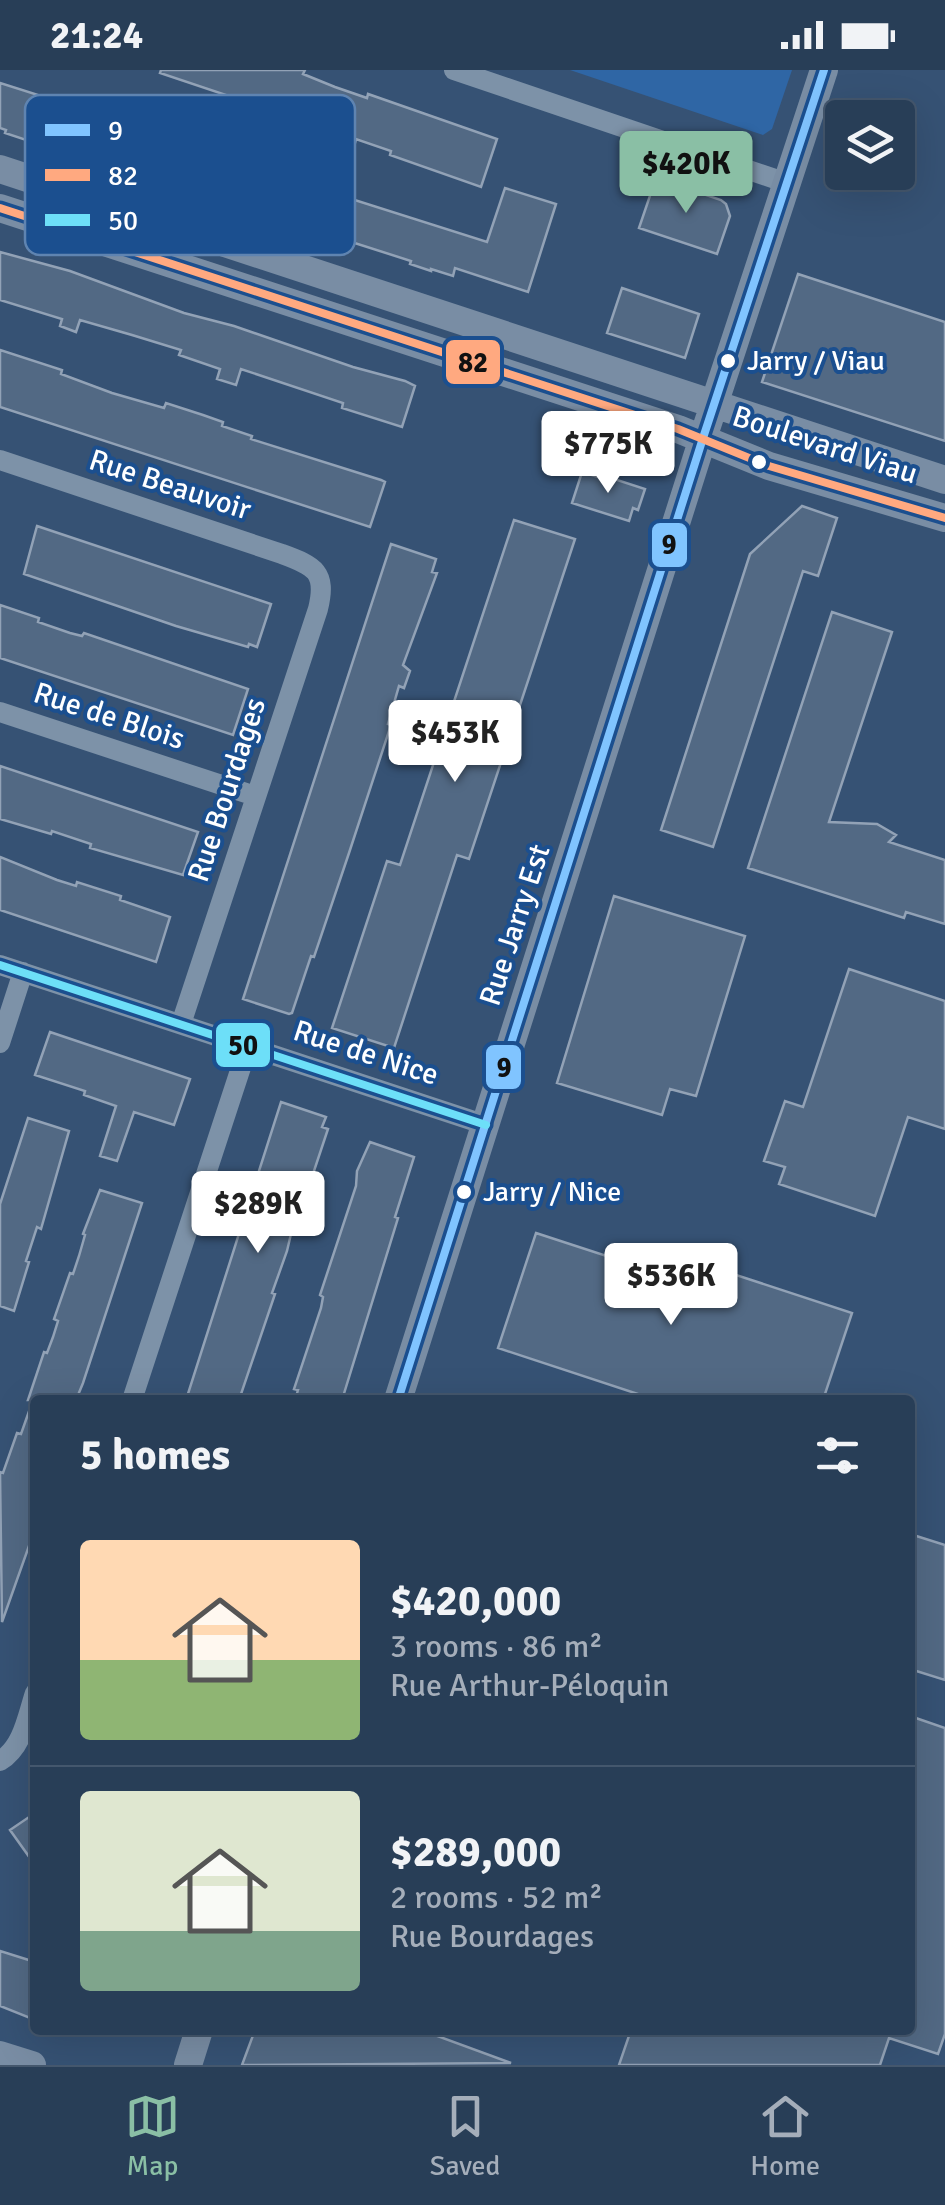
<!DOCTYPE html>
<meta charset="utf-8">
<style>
body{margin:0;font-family:Signika,sans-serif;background:#30455d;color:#f1f3f6;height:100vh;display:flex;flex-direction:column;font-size:38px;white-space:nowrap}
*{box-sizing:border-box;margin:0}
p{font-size:32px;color:#a5aeba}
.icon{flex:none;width:55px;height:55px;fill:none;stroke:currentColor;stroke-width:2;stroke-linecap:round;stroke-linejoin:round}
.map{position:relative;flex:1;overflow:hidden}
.sheet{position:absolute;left:30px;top:1325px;width:885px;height:640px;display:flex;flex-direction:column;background:#283e57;border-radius:10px;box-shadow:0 10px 40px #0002,0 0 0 2px #44576d}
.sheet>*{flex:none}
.buttons{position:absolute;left:825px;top:30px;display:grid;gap:20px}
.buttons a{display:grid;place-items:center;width:90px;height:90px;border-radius:10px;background:#283e57;box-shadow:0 10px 40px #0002,0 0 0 2px #44576d;font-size:50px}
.price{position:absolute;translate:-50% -85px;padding:0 22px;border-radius:10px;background:#fff;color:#222;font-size:32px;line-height:65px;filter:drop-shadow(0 2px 5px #0008)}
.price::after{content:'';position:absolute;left:50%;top:60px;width:30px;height:22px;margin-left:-15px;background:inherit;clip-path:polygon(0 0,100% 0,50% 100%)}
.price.on{background:#8abfa5;color:#111}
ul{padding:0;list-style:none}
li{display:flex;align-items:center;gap:30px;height:250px;padding:0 50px}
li+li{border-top:2px solid #44576d}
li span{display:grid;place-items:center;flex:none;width:280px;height:200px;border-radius:10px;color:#555}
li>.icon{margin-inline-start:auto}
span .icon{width:120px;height:120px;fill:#fffc;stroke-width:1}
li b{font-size:42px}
h2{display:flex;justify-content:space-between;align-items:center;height:120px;padding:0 50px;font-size:42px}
.status{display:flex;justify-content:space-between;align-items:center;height:70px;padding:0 50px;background:#283e57;direction:ltr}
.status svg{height:28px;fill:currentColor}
.tab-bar{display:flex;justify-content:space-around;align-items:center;height:140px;border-top:2px solid #44576d;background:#283e57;font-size:28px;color:#a5aeba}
.tab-bar a{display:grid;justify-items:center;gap:5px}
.tab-bar .on{color:#8abfa5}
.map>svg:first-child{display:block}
</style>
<div class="status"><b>21:24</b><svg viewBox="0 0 49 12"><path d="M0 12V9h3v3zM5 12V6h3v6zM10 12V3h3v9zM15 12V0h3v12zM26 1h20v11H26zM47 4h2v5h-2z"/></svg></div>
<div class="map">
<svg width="945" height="1995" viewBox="0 0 945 1995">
<rect width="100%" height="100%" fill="#365274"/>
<path fill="#2f66a5" d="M 570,0 L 792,0 L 772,59 L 763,65 Z"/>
<path fill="#526984" stroke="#92a2b6" stroke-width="2.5" d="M 161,0 L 305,0 L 303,4 L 335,17 L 367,28 L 368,24 L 497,69 L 481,117 L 390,85 L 391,81 L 356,69 L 355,73 L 306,57 L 308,53 L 272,41 L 271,45 L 228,29 L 229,26 L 160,3 Z
M 0,13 L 142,58 L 140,65 L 175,76 L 177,72 L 207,83 L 206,87 L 242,99 L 248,89 L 306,112 L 304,118 L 337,129 L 339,125 L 487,172 L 505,118 L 556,134 L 528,222 L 455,198 L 453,206 L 431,199 L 431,201 L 410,194 L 411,191 L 292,153 L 270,147 L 269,149 L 249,142 L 250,140 L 109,93 L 108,96 L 27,66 L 26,70 L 5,63 L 6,60 L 0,58 Z
M 656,108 L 721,130 L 726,134 L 730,146 L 717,184 L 639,158 Z
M 0,182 L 70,201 L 184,243 L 234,256 L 353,297 L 405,311 L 415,316 L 402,357 L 342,338 L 343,333 L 241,299 L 236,315 L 217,309 L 220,299 L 179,285 L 181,280 L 132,265 L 80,250 L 76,262 L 60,256 L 62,249 L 0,230 Z
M 798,204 L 945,252 L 945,371 L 762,312 Z
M 622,218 L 699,244 L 685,288 L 607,263 Z
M 0,280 L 62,300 L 61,304 L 112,323 L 164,338 L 166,333 L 203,345 L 223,352 L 222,356 L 252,366 L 251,369 L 381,410 L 385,412 L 370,457 L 0,337 Z
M 582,402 L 601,408 L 602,405 L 645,419 L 638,440 L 633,438 L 629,451 L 572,433 Z
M 802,436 L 837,448 L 818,506 L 803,501 L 713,777 L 661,760 L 750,484 Z
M 514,450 L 575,469 L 469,789 L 457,785 L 394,978 L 332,958 L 387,791 L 400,795 Z
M 37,456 L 271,534 L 257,577 L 249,574 L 248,577 L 176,556 L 24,504 Z
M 391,474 L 436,489 L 432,502 L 437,503 L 403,595 L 410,601 L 404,618 L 399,616 L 388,654 L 391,655 L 349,783 L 314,887 L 311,886 L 292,943 L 289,944 L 243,929 Z
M 0,535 L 39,548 L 38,552 L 70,563 L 82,566 L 84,563 L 248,619 L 233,665 L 0,588 Z
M 832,542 L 892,562 L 829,752 L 877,754 L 896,765 L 889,772 L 945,790 L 945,854 L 906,842 L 904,848 L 748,798 Z
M 0,696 L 198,762 L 183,805 L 90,778 L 91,774 L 52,761 L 51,764 L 0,749 Z
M 0,787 L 57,810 L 76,816 L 77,812 L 121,826 L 120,830 L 170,847 L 156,892 L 0,840 Z
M 614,826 L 745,866 L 696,1026 L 670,1019 L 662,1045 L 557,1013 Z
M 849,899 L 945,931 L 945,1059 L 908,1047 L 875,1146 L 779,1114 L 785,1097 L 764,1091 L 785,1031 L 803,1037 Z
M 50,962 L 190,1009 L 174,1055 L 134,1042 L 117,1091 L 100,1086 L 116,1036 L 84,1025 L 85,1021 L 35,1005 Z
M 281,1032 L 326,1047 L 322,1057 L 328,1059 L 311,1110 L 304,1108 L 287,1181 L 272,1223 L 275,1224 L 239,1330 L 186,1330 Z
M 28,1048 L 69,1061 L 41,1159 L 37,1157 L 26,1191 L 29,1192 L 14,1241 L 0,1236 L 0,1134 Z
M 370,1072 L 414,1087 L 395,1147 L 398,1148 L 342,1330 L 295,1330 L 298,1320 L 294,1319 L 321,1238 L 323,1227 L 320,1225 L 356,1116 L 357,1101 Z
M 100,1120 L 142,1133 L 83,1313 L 76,1330 L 28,1330 L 44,1282 L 47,1283 L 53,1267 L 58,1251 L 54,1249 L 70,1203 L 73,1204 L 79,1186 L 85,1165 L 83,1164 Z
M 536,1163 L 671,1207 L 678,1186 L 852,1243 L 823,1330 L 656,1330 L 498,1278 Z
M 33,1330 L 35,1459 L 2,1552 L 0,1402 L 3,1403 L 17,1363 L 21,1364 Z
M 910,1464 L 945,1475 L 945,1610 L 910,1599 Z
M 910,1646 L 945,1658 L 945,1964 L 938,1984 L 889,1968 L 880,1995 L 619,1995 L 631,1960 L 910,1960 Z
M 35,1743 L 35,1795 L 10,1760 Z
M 0,1881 L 35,1892 L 35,1950 L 0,1936 Z
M 255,1960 L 421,1960 L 511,1993 L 242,1995 Z"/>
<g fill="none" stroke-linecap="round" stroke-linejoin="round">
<path stroke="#7d92a8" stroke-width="20" d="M 454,0 L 787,113
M 0,390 L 282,484 C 315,496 327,502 318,539 L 181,954
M 0,642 L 255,726
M 0,895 L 486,1055
M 0,973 L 23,902
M 132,1330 L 248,976
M 0,1691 C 23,1677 27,1647 35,1623"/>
<path stroke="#798da4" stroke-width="28" d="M 0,99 L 945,410
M 0,138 L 678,359 L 769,396 L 945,448
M 398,1330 L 703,368 L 824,0
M 0,1985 L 32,1995
M 188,1995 L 199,1960"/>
<g stroke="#1b4f8f" stroke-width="15">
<path id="bus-1" d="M 398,1330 L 703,368 L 824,0"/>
</g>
<g stroke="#1b4f8f" stroke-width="15">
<path id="bus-2" d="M 0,138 L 678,359 L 769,396 L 945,448"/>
</g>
<g stroke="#1b4f8f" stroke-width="15">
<path id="bus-3" d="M 0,895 L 486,1055"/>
</g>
<use href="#bus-1" stroke="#80c4ff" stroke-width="8"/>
<use href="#bus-2" stroke="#ffa980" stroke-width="8"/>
<use href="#bus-3" stroke="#6ddff8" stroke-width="8"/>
</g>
<g fill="#fff" stroke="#1b4f8f" stroke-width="4">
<circle cx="728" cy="291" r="9"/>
<circle cx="759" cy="392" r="9"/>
<circle cx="464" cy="1122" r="9"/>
</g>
<g text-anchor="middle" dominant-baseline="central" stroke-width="8" stroke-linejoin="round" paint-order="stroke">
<g font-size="28" fill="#fff" stroke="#1b4f8f" text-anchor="start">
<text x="747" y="291">Jarry / Viau</text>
<text x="483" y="1122">Jarry / Nice</text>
</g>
<g font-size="30" fill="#fff" stroke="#1b4f8f">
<text transform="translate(825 375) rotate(18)">Boulevard Viau</text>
<text transform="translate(170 415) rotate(18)">Rue Beauvoir</text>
<text transform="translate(109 646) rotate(18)">Rue de Blois</text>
<text transform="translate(227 720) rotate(-72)">Rue Bourdages</text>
<text transform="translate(515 855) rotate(-72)">Rue Jarry Est</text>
<text transform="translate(366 983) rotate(18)">Rue de Nice</text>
</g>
</g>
<rect x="25" y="25" width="330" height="160" rx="15" fill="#1b4f8f" stroke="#5f84b1" stroke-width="2.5"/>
<rect x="45" y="54" width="45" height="12" fill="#80c4ff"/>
<rect x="45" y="99" width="45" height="12" fill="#ffa980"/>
<rect x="45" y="144" width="45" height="12" fill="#6ddff8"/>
<g font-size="28" fill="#fff">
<text x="108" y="70">9</text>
<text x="108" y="115">82</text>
<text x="108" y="160">50</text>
</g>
<g stroke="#1b4f8f" stroke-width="4">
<rect x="444" y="268" width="58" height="48" rx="10" fill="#ffa980"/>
<rect x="650" y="451" width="39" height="48" rx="10" fill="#80c4ff"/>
<rect x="214" y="951" width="58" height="48" rx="10" fill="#6ddff8"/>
<rect x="484" y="973" width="39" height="48" rx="10" fill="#80c4ff"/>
</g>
<g font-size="28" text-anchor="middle" font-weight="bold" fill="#111">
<text x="473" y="302">82</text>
<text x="669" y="484">9</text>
<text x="243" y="985">50</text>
<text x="504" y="1007">9</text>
</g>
</svg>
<div class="buttons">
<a><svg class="icon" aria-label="layers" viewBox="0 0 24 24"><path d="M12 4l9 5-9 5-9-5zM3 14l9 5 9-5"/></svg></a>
</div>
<b class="price on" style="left:686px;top:146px">$420K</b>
<b class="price" style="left:608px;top:426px">$775K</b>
<b class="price" style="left:455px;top:715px">$453K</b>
<b class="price" style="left:258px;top:1186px">$289K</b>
<b class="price" style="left:671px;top:1258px">$536K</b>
<section class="sheet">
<h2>5 homes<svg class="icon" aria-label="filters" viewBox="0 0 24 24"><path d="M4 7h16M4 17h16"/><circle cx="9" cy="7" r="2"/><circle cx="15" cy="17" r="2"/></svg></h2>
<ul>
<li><span style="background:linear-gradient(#ffd9b3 60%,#8fb573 0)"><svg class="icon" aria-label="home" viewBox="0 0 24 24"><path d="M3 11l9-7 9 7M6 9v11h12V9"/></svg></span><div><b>$420,000</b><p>3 rooms · 86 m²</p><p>Rue Arthur-Péloquin</p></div></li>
<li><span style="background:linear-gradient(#dfe7d0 70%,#7fa58c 0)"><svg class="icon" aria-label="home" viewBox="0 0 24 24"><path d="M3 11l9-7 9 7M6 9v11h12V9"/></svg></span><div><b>$289,000</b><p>2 rooms · 52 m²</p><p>Rue Bourdages</p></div></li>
</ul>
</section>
</div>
<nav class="tab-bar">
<a class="on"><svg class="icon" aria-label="map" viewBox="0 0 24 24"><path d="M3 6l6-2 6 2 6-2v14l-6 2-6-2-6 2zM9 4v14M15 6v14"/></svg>Map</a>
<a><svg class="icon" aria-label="saved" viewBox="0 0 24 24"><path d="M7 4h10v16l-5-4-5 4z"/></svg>Saved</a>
<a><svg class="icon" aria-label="home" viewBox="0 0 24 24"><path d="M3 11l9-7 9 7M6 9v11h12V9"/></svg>Home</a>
</nav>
